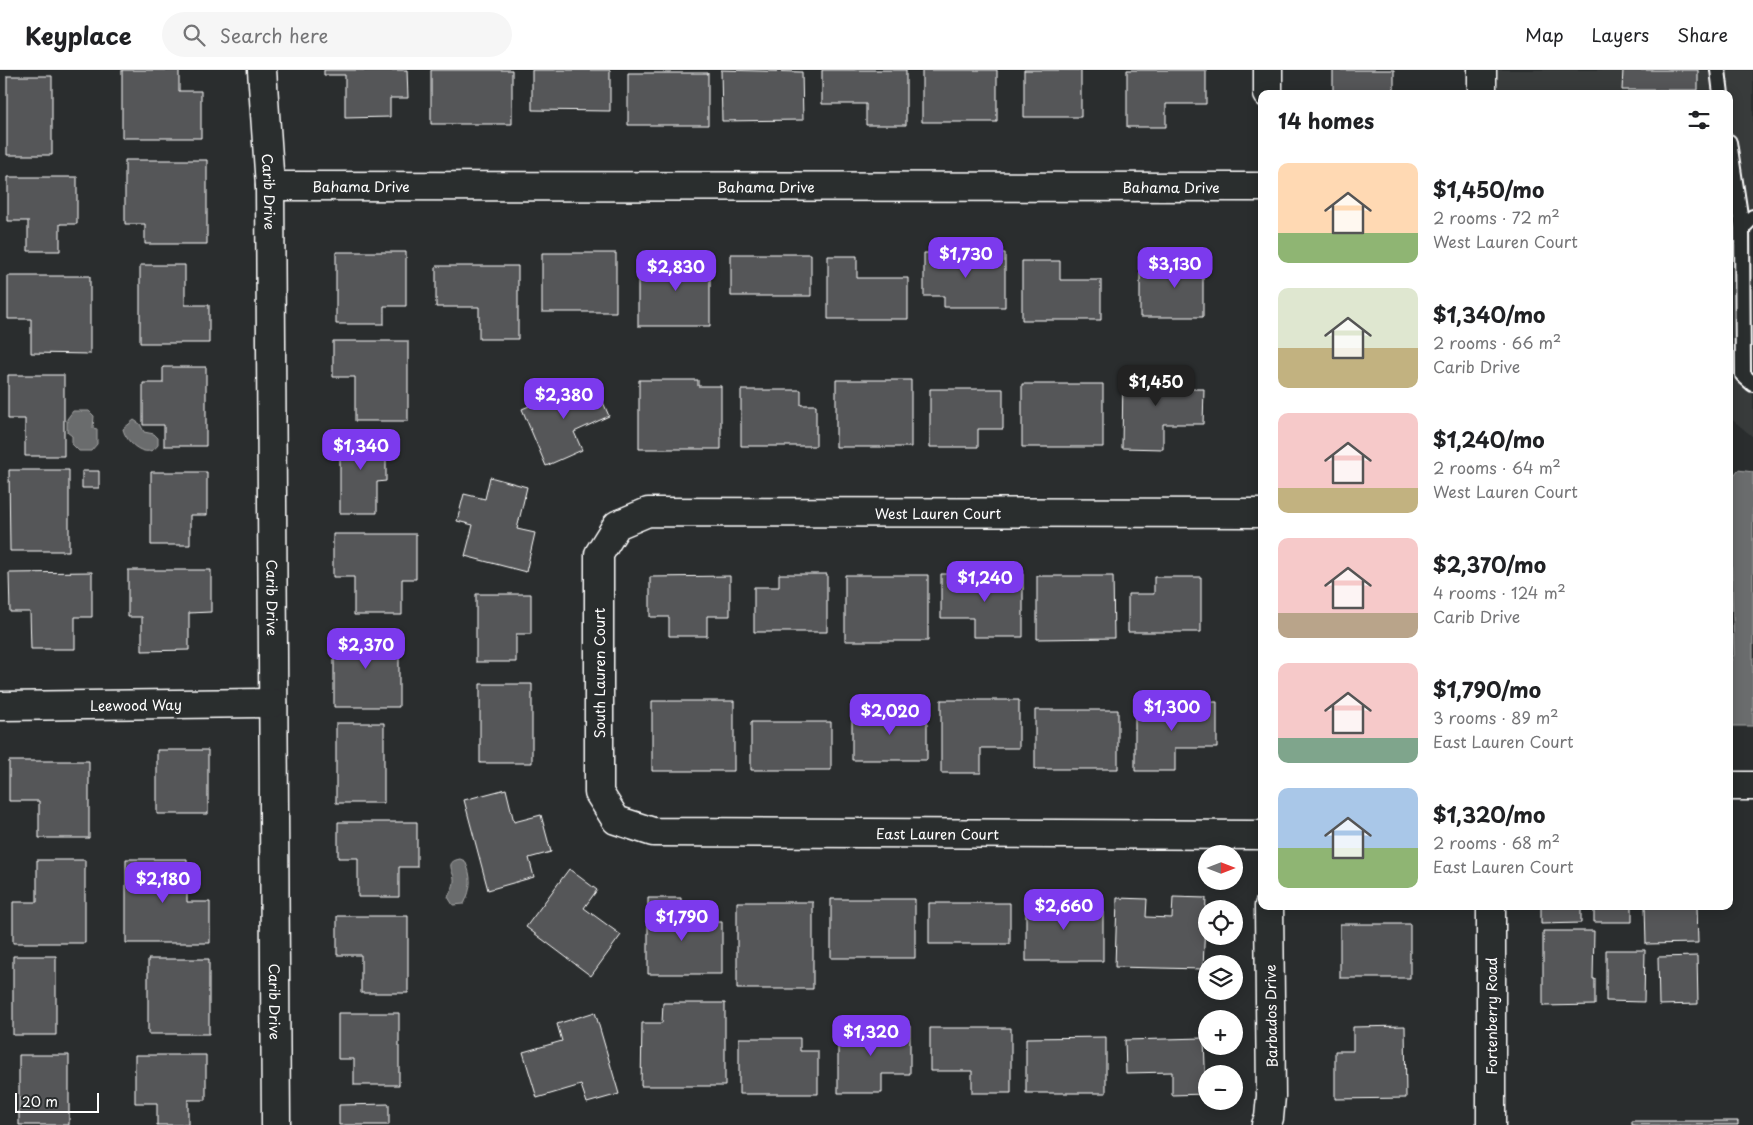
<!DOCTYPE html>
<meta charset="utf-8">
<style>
body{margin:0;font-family:"Playpen Sans",sans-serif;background:#f6f6f6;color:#202124;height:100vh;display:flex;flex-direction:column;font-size:19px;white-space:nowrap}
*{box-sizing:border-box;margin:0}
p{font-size:16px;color:#757577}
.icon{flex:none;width:28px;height:28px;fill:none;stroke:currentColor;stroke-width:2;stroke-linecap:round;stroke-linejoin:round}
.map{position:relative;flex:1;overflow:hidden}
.side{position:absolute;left:1258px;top:20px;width:475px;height:820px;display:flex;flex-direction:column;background:#fff;border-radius:10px;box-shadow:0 2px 12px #0003}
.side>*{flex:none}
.needle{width:32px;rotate:90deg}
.fabs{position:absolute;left:1198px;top:775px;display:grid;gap:10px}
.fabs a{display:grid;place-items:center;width:45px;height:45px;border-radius:50%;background:#fff;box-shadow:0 2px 12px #0003;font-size:25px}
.scale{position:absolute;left:15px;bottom:12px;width:84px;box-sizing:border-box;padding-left:5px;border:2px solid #fff;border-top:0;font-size:14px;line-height:18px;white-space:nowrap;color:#fff;-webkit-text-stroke:4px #2a2d2e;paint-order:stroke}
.price{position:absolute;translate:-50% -42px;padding:0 11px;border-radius:10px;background:#7c3aed;color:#fff;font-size:16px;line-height:32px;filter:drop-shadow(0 1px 2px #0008)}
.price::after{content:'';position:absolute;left:50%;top:30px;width:15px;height:11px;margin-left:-8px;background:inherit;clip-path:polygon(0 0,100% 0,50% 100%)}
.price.on{background:#222;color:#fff}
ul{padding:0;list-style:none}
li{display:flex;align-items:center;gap:15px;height:125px;padding:0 20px}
li span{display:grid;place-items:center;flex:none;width:140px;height:100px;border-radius:10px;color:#555}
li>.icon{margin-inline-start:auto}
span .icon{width:60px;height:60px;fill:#fffc;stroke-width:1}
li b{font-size:21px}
h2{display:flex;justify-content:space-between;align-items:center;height:60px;padding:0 20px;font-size:21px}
header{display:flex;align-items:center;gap:30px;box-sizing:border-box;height:70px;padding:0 25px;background:#fff;border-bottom:1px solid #e0e0e0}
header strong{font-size:24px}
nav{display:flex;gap:28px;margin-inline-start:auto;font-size:18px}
.search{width:350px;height:45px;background:#f6f6f6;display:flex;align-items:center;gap:12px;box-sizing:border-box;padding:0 18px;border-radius:28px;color:#757577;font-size:19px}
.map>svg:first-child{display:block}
</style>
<header>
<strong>Keyplace</strong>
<div class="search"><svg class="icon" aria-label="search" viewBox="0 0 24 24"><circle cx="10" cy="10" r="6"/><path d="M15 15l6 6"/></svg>Search here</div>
<nav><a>Map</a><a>Layers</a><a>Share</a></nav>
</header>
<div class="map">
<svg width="1753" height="1055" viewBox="0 0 1753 1055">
<rect width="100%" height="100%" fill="#2a2d2e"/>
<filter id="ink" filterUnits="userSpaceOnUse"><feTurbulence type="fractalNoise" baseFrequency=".02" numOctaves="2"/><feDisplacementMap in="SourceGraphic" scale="10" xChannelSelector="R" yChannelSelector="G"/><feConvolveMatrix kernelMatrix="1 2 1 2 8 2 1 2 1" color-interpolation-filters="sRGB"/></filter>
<g filter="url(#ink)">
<path fill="#373a3b" d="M 1482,0 L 1753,0 L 1753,367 L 1729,347 L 1729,24 L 1482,24 Z"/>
<path fill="#6a6c6d" stroke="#a6a7a7" d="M 73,341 L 89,341 L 94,346 L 93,358 L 97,359 L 97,374 L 91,381 L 79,381 L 72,374 L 72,366 L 67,362 L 67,349 Z
M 134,350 L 140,354 L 144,362 L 154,364 L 158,368 L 158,375 C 147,391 126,373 123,359 Z
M 1738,400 L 1753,402 L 1753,656 L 1729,656 L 1729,594 L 1734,585 L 1729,412 Z
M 460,789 L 465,791 C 472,806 472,818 464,834 L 453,835 L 448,827 C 450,822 454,817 454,811 C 455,802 443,792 460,789 Z"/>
<path fill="#555758" stroke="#fff" d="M 122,0 L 179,0 L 179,21 L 201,21 L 201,68 L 122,68 Z
M 324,0 L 407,0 L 408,28 L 390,28 L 390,47 L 345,48 L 345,5 L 324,5 Z
M 431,0 L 512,0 L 512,54 L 431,54 Z
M 532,0 L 610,0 L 610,41 L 532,40 Z
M 721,0 L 802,2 L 803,50 L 722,51 Z
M 822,0 L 906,0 L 906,55 L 866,55 L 866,34 L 822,34 Z
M 922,0 L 997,0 L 997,52 L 922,52 Z
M 1024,0 L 1081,0 L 1081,47 L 1024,47 Z
M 1127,0 L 1206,0 L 1206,34 L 1166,34 L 1166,57 L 1127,57 Z
M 1333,0 L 1394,0 L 1394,24 L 1333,24 Z
M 1623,0 L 1698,0 L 1698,20 L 1622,20 Z
M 628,3 L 708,3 L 708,55 L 628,55 Z
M 7,6 L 52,6 L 52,85 L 7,85 Z
M 125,90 L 207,90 L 207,174 L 145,174 L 145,154 L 125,154 Z
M 8,107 L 77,107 L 77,154 L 60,154 L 60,181 L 28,181 L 28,151 L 8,151 Z
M 1175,181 L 1203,181 L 1203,247 L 1140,247 L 1140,202 L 1175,202 Z
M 336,182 L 406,182 L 406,236 L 384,236 L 384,254 L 336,254 Z
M 542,183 L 616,183 L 616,242 L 542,242 Z
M 664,183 L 710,183 L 710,256 L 638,256 L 638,199 L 664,199 Z
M 924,183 L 1005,183 L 1005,237 L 944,237 L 944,226 L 924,226 Z
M 731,184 L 811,184 L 811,226 L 731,226 Z
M 828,186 L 857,186 L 857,208 L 908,208 L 908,249 L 828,249 Z
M 1022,191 L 1060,191 L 1060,210 L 1101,210 L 1101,250 L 1022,250 Z
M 140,195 L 185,195 L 185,235 L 209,235 L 209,273 L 140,273 Z
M 436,196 L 518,196 L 518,269 L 479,269 L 479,237 L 436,237 Z
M 8,206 L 90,206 L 90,284 L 31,283 L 31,249 L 8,249 Z
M 333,271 L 408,271 L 408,351 L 355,351 L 355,307 L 333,307 Z
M 163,297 L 206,297 L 206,376 L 164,376 L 164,355 L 143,355 L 143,313 L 163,313 Z
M 1123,302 L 1180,302 L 1180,319 L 1204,319 L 1203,354 L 1163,354 L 1163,379 L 1122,378 Z
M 8,305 L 64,305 L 64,386 L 25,386 L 25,349 L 8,349 Z
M 593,309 L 609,346 L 574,362 L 582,380 L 546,396 L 522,339 Z
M 639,310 L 698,310 L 698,316 L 721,316 L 721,379 L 639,379 Z
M 836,310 L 911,310 L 911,377 L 836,377 Z
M 1022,314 L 1103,314 L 1103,377 L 1022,377 Z
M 930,319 L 1003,319 L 1003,359 L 978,359 L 978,377 L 930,377 Z
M 741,320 L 801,320 L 801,335 L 816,335 L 816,376 L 741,376 Z
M 340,363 L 386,364 L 386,411 L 377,412 L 377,443 L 340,443 Z
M 9,400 L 69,400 L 69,481 L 10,481 Z
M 82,401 L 99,401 L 99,418 L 82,418 Z
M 151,402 L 207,402 L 207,445 L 190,445 L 190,475 L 151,475 Z
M 490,407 L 527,417 L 517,459 L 535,463 L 526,502 L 465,486 L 473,455 L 457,451 L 464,424 L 485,429 Z
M 333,464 L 416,464 L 416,509 L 402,509 L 402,545 L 354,545 L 354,507 L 333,507 Z
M 128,500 L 211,500 L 211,542 L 189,543 L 189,580 L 142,581 L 142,547 L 128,547 Z
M 92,502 L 92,547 L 75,547 L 75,579 L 31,579 L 30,542 L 10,542 L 9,503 Z
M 779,504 L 827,504 L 827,562 L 754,562 L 754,517 L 779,517 Z
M 941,504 L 1023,504 L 1023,567 L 973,567 L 973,548 L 941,548 Z
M 845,505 L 928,505 L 928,571 L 845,571 Z
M 730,506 L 730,546 L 707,546 L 707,566 L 669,566 L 669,547 L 650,547 L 650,507 Z
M 1037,506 L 1113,506 L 1114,568 L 1037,569 Z
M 1154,507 L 1201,507 L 1201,562 L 1128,562 L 1128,524 L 1154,524 Z
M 476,524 L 531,524 L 531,564 L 516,564 L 516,592 L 476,592 Z
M 334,562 L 399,562 L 399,637 L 334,637 Z
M 480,614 L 532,614 L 532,693 L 480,693 Z
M 941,630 L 1019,630 L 1019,678 L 981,678 L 981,703 L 941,703 Z
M 652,631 L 734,631 L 734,701 L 652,701 Z
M 1135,632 L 1217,632 L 1217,678 L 1175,678 L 1175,701 L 1135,701 Z
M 1035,640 L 1118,640 L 1118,699 L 1035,699 Z
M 852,641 L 927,641 L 927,690 L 852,690 Z
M 751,652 L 831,652 L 831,700 L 751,700 Z
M 336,653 L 384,653 L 384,733 L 336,733 Z
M 157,680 L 208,680 L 208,744 L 157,744 Z
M 9,691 L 89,691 L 89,768 L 39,768 L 39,731 L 9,731 Z
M 506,719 L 514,752 L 541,745 L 551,782 L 529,788 L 534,807 L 488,820 L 464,730 Z
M 338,752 L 417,752 L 417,797 L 399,797 L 399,827 L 358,827 L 358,788 L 338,788 Z
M 126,789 L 187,789 L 187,832 L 210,832 L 210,873 L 126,873 Z
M 37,790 L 85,790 L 85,873 L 13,873 L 13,832 L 37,832 Z
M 569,799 L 597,820 L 584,838 L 621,865 L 591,906 L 526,857 Z
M 1173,827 L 1206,828 L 1203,899 L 1115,897 L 1117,828 L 1147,829 L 1146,847 L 1172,848 Z
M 648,828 L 681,828 L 681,852 L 722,852 L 722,904 L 648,904 Z
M 831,829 L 915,829 L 915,888 L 831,888 Z
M 737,832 L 813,832 L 813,919 L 737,919 Z
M 1026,832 L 1103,832 L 1103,891 L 1026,891 Z
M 929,833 L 1010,833 L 1010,874 L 929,874 Z
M 1541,836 L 1581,836 L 1581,853 L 1541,854 Z
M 1594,836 L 1632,836 L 1632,852 L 1594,852 Z
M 1645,836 L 1697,836 L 1698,873 L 1646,874 Z
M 337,846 L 408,846 L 408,923 L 361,923 L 361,885 L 337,885 Z
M 1340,854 L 1410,854 L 1410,908 L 1340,908 Z
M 1543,861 L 1594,861 L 1593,909 L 1595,909 L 1595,935 L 1543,936 Z
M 1606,880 L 1645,880 L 1644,932 L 1606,931 Z
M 13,886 L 56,886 L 56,965 L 13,965 Z
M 1697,886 L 1698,934 L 1659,935 L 1658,887 Z
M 148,889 L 209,889 L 209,964 L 148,964 Z
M 663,933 L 725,933 L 725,1016 L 641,1016 L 642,953 L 662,953 Z
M 595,942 L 619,1024 L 587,1033 L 581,1015 L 537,1028 L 523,982 L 562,971 L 557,954 Z
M 338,943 L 399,943 L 399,1015 L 354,1015 L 354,989 L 338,989 Z
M 838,956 L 910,956 L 910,1004 L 882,1004 L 882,1023 L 838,1023 Z
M 1405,956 L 1406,1028 L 1335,1029 L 1335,981 L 1353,981 L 1353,957 Z
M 930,958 L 1011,958 L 1011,1023 L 972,1023 L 972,1001 L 930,1001 Z
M 1106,967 L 1106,1023 L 1026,1023 L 1026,968 Z
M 739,968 L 800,968 L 800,981 L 818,981 L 818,1024 L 739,1024 Z
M 1204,968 L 1206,1024 L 1172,1025 L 1172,1002 L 1126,1003 L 1125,970 Z
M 19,985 L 69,985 L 69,1055 L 19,1055 Z
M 135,985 L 206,985 L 206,1030 L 188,1030 L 188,1055 L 157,1055 L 157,1033 L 135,1033 Z
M 389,1034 L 389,1055 L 339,1055 L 339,1035 Z
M 1632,1051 L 1738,1051 L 1738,1055 L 1632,1055 Z"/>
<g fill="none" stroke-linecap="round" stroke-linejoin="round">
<g stroke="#fff" stroke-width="18">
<path id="lane" d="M 1718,0 L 1721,24
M 1729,72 L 1742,158
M 1753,147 L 1742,158 L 1743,305 L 1753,314"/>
</g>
<g stroke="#fff" stroke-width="31">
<g id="street">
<path id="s1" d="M 262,0 L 270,116 L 276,1055"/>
<path d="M 1268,0 L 1268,24"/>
<path id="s2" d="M 270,116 L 1261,117"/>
<path id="s3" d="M 1261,443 L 648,442 L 617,455 L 599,484 L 599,723 L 616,750 L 653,762 L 1261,765"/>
<path id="s4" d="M 0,636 L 273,633"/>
<path d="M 1729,716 L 1753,716"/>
<path d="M 1266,1055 L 1269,1048 L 1271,1026 L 1269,836"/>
</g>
</g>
<g stroke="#fff" stroke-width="31">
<path id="secondary" d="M 1482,0 L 1482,24
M 1491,836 L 1491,1055"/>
</g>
<use href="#lane" stroke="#2a2d2e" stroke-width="14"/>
<use href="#street" stroke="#2a2d2e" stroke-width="28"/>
<use href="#secondary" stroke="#2a2d2e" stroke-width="28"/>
</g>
</g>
<g text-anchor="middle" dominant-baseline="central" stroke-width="4.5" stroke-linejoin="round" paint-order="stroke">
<g font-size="14" fill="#fff" stroke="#2a2d2e">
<text stroke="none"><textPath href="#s2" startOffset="91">Bahama Drive</textPath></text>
<text stroke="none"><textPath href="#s2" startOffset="496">Bahama Drive</textPath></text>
<text stroke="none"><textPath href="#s2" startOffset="901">Bahama Drive</textPath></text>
<text stroke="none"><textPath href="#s1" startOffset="122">Carib Drive</textPath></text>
<text x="938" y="443">West Lauren Court</text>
<text stroke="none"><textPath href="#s1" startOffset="528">Carib Drive</textPath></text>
<text transform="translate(599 603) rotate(-90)">South Lauren Court</text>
<text stroke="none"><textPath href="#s4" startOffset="136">Leewood Way</textPath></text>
<text stroke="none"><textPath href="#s3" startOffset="1275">East Lauren Court</textPath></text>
<text stroke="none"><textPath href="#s1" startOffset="932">Carib Drive</textPath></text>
<text transform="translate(1271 946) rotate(-91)">Barbados Drive</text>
<text transform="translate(1491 946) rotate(-90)">Fortenberry Road</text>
</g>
</g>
</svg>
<div class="fabs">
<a><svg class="needle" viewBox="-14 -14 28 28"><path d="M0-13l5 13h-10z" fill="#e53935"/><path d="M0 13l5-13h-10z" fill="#757577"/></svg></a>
<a><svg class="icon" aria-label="locate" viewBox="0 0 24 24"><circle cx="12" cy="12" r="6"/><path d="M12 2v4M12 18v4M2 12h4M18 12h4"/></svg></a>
<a><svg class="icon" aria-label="layers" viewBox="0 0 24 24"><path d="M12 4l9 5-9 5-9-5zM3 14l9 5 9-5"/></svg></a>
<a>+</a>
<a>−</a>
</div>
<div class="scale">20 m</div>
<b class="price" style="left:966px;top:209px">$1,730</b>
<b class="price" style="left:1175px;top:219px">$3,130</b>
<b class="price" style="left:676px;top:222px">$2,830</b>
<b class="price on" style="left:1156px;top:337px">$1,450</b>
<b class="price" style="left:564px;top:350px">$2,380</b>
<b class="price" style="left:361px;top:401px">$1,340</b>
<b class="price" style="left:985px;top:533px">$1,240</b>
<b class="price" style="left:366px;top:600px">$2,370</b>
<b class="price" style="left:1172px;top:662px">$1,300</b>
<b class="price" style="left:890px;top:666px">$2,020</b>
<b class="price" style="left:163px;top:834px">$2,180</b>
<b class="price" style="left:1064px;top:861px">$2,660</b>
<b class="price" style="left:682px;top:872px">$1,790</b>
<b class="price" style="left:871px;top:987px">$1,320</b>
<section class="side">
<h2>14 homes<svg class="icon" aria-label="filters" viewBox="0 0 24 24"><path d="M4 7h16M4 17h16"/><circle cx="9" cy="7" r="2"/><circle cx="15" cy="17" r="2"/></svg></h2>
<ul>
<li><span style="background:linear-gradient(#ffd9b3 70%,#8fb573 0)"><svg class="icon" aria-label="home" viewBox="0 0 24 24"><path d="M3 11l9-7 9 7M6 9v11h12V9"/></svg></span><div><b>$1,450/mo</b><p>2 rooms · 72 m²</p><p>West Lauren Court</p></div></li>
<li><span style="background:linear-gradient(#dfe7d0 60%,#c2b280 0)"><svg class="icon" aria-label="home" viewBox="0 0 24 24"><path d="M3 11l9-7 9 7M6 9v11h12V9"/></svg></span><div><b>$1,340/mo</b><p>2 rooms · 66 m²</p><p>Carib Drive</p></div></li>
<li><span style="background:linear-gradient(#f6c9c9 75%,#c2b280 0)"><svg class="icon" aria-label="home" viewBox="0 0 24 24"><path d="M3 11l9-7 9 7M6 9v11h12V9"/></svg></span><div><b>$1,240/mo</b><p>2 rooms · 64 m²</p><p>West Lauren Court</p></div></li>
<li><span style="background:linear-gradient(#f6c9c9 75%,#b9a48a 0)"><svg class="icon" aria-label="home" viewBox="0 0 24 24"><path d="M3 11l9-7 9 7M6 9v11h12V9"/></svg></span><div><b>$2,370/mo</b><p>4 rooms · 124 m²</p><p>Carib Drive</p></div></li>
<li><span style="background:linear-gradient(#f6c9c9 75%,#7fa58c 0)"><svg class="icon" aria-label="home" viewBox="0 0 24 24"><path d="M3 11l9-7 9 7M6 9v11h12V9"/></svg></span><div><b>$1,790/mo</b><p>3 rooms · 89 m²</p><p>East Lauren Court</p></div></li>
<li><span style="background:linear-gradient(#a9c7e8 60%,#8fb573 0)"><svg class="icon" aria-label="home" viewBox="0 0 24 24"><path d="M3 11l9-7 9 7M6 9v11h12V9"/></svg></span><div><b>$1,320/mo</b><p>2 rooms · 68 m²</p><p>East Lauren Court</p></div></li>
</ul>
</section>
</div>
